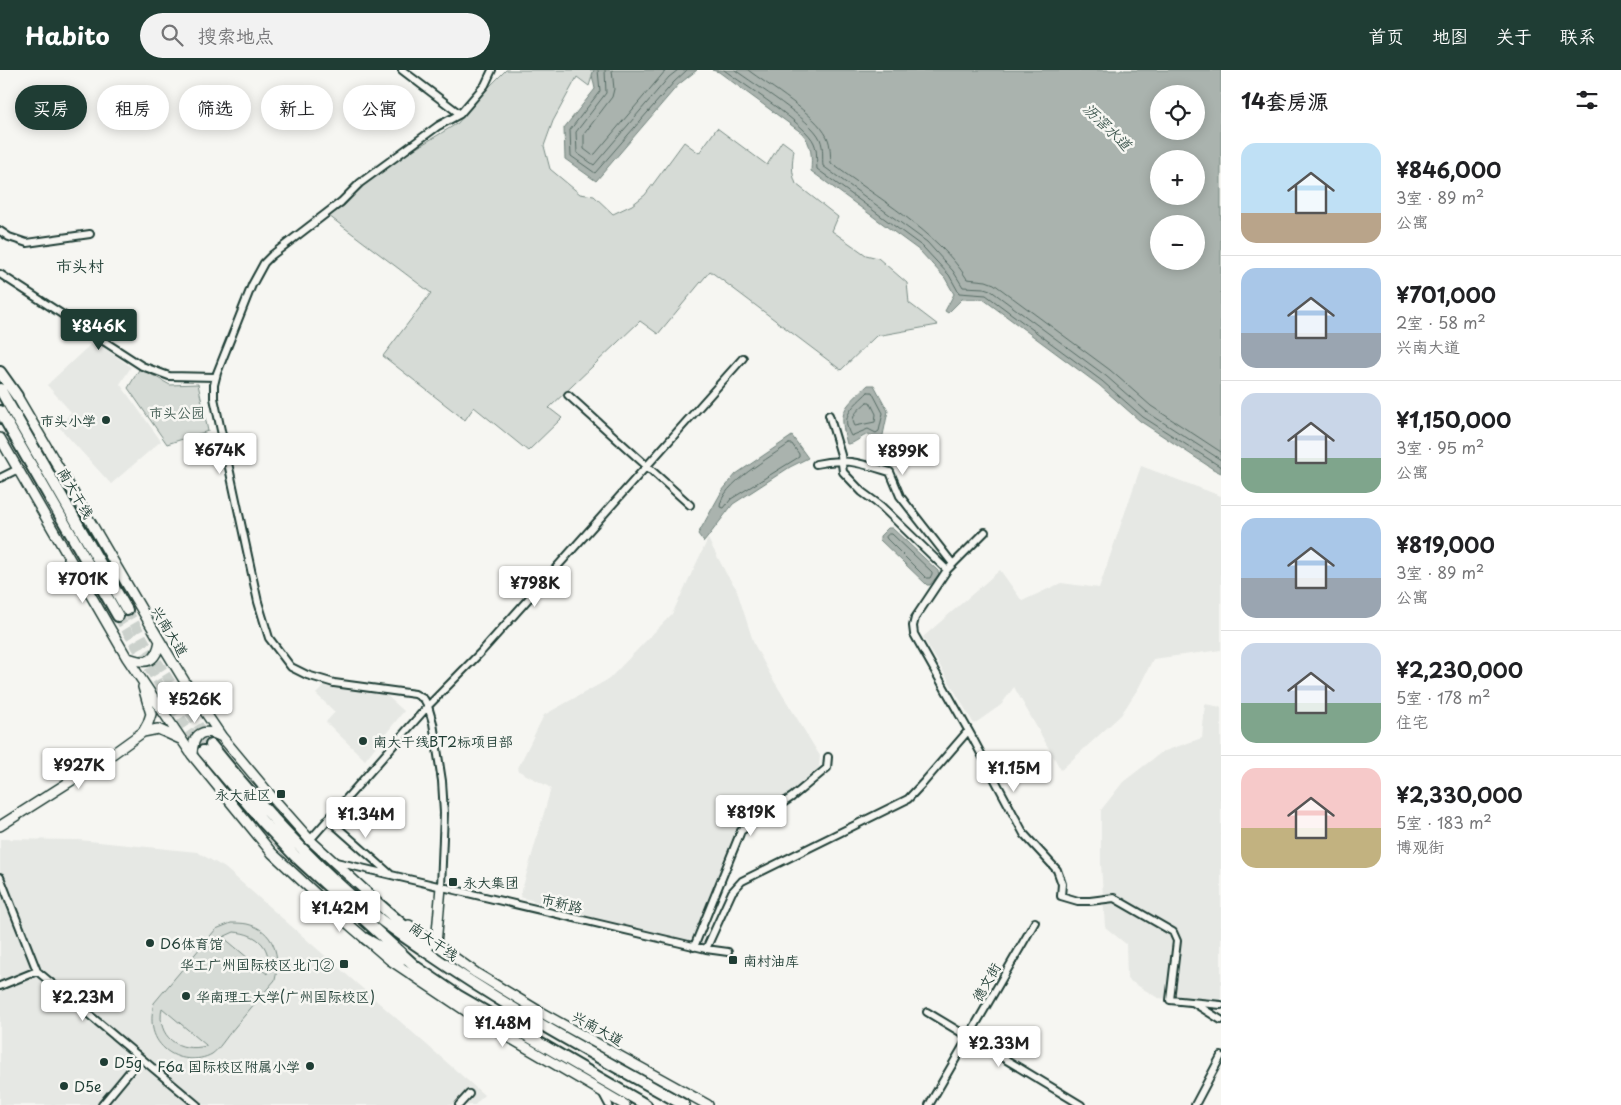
<!DOCTYPE html>
<html lang="zh">
<meta charset="utf-8">
<style>
body{margin:0;font-family:"Playpen Sans","LXGW WenKai TC",sans-serif;background:#f2f2f2;color:#202124;height:100vh;display:flex;flex-direction:column;font-size:19px;white-space:nowrap}
*{box-sizing:border-box;margin:0}
p{font-size:16px;color:#757577}
.icon{flex:none;width:28px;height:28px;fill:none;stroke:currentColor;stroke-width:2;stroke-linecap:round;stroke-linejoin:round}
.map{position:relative;flex:1;overflow:hidden}
.panel{display:flex;flex-direction:column;background:#fff;width:400px}
.panel>*{flex:none}
.hud{position:absolute;left:15px;top:15px;width:475px;height:45px;display:flex;gap:10px}
.controls{position:absolute;left:1150px;top:15px;display:grid;gap:10px}
.controls a{display:grid;place-items:center;width:55px;height:55px;border-radius:50%;background:#fff;box-shadow:0 2px 12px #0003;font-size:25px}
.price{position:absolute;translate:-50% -42px;padding:0 11px;border-radius:5px;background:#fff;color:#222;font-size:16px;line-height:32px;filter:drop-shadow(0 1px 2px #0008)}
.price::after{content:'';position:absolute;left:50%;top:30px;width:15px;height:11px;margin-left:-8px;background:inherit;clip-path:polygon(0 0,100% 0,50% 100%)}
.price.current{background:#1f3d34;color:#fff}
ul{padding:0;list-style:none}
li{display:flex;align-items:center;gap:15px;height:125px;padding:0 20px}
li+li{border-top:1px solid #e0e0e0}
li span{display:grid;place-items:center;flex:none;width:140px;height:100px;border-radius:15px;color:#555}
li>.icon{margin-inline-start:auto}
span .icon{width:60px;height:60px;fill:#fffc;stroke-width:1}
li b{font-size:21px}
h2{display:flex;justify-content:space-between;align-items:center;height:60px;padding:0 20px;font-size:21px}
.tag{padding:0 18px;border-radius:22px;background:#fff;box-shadow:0 2px 12px #0003;font-size:18px;line-height:45px}
.tag.current{background:#1f3d34;color:#fff}
header{display:flex;align-items:center;gap:30px;box-sizing:border-box;height:70px;padding:0 25px;background:#1f3d34;color:#fff}
header strong{font-size:24px}
nav{display:flex;gap:28px;margin-inline-start:auto;font-size:18px}
.search{width:350px;height:45px;background:#f2f2f2;display:flex;align-items:center;gap:12px;box-sizing:border-box;padding:0 18px;border-radius:28px;color:#757577;font-size:19px}
main{display:flex;flex:1;min-height:0}
.map>svg:first-child{display:block}
</style>
<header>
<strong>Habito</strong>
<div class="search"><svg class="icon" aria-label="search" viewBox="0 0 24 24"><circle cx="10" cy="10" r="6"/><path d="M15 15l6 6"/></svg>搜索地点</div>
<nav><a>首页</a><a>地图</a><a>关于</a><a>联系</a></nav>
</header>
<main>
<div class="map">
<svg width="1221" height="1035" viewBox="0 0 1221 1035">
<rect width="100%" height="100%" fill="#f6f6f2"/>
<filter id="ink" filterUnits="userSpaceOnUse"><feTurbulence type="fractalNoise" baseFrequency=".02" numOctaves="2"/><feDisplacementMap in="SourceGraphic" scale="10" xChannelSelector="R" yChannelSelector="G"/><feConvolveMatrix kernelMatrix="1 2 1 2 8 2 1 2 1" color-interpolation-filters="sRGB"/></filter>
<g filter="url(#ink)">
<path fill="#e6e8e4" d="M 94,271 L 131,297 L 120,314 L 161,371 L 111,414 L 59,357 L 71,342 L 47,315 Z
M 1141,396 L 1221,426 L 1221,580 L 1153,589 L 1139,617 L 1121,645 L 1061,700 L 1014,617 L 1001,635 L 974,654 L 923,567 L 1000,500 L 1022,531 L 1061,513 L 1099,518 Z
M 708,469 L 727,505 L 736,518 L 754,574 L 771,606 L 820,686 L 819,697 L 808,712 L 738,756 L 692,870 L 674,868 L 638,858 L 622,856 L 520,827 L 551,718 L 517,700 L 544,645 L 609,609 L 672,544 Z
M 324,616 L 385,624 L 404,641 L 365,690 L 326,652 L 335,642 L 316,624 Z
M 1205,634 L 1221,637 L 1221,933 L 1158,928 L 1127,909 L 1126,874 L 1105,857 L 1101,794 L 1101,740 L 1123,712 L 1162,682 L 1202,668 Z
M 0,769 L 79,770 L 197,782 L 225,798 L 484,1025 L 475,1035 L 0,1035 Z"/>
<path fill="#d6dbd6" stroke="#7a8c85" fill-rule="evenodd" d="M 506,0 L 594,0 L 589,16 L 577,7 L 553,51 L 544,76 L 550,99 L 580,124 L 594,126 L 613,144 L 632,135 L 645,125 L 684,72 L 699,83 L 717,58 L 767,95 L 782,71 L 794,80 C 792,92 791,102 796,114 L 838,147 L 832,161 L 866,185 L 878,188 L 907,213 L 909,233 L 938,255 L 876,266 L 841,300 L 710,201 L 658,264 L 640,251 L 549,338 L 562,348 L 528,381 L 474,337 L 465,350 L 383,286 L 431,223 L 329,146 L 344,136 L 362,116 L 398,89 L 458,53 L 477,29 Z
M 140,298 L 170,315 L 198,314 L 208,361 L 167,374 L 128,318 Z
M 231,853 C 236,853 242,853 247,854 C 274,860 281,886 275,910 C 260,927 245,945 230,963 C 225,969 219,979 212,984 C 198,992 177,990 165,979 C 151,967 150,950 154,933 L 216,859 ZM 234,862 C 259,864 273,878 267,904 L 223,867 ZM 162,938 L 206,975 L 206,976 C 179,983 156,967 162,938 Z"/>
<path fill="#aab3ae" stroke="#72847d" fill-rule="evenodd" d="M 594,0 L 697,0 L 678,15 L 596,111 L 565,89 L 564,58 L 595,19 L 592,5 Z
M 712,0 L 1221,0 L 1221,403 L 1213,399 L 1140,351 L 1099,315 L 983,229 L 962,229 L 948,243 L 945,241 L 954,224 L 945,208 L 920,181 L 811,101 C 812,86 812,75 802,63 L 719,2 ZM 1159,24 L 1196,24 L 1196,61 L 1159,61 ZM 1159,89 L 1196,89 L 1196,126 L 1159,126 ZM 1159,154 L 1196,154 L 1196,191 L 1159,191 Z
M 868,315 L 874,315 L 888,341 L 882,370 L 876,369 L 869,364 C 861,366 855,374 847,374 C 838,339 843,339 868,315 Z
M 792,366 L 808,388 L 790,397 L 733,434 L 704,472 L 698,464 L 722,421 L 736,404 Z
M 888,458 L 892,458 L 938,501 L 939,504 L 930,515 L 927,515 L 880,470 L 880,466 Z"/>
<g fill="none" stroke-linecap="round" stroke-linejoin="round">
<path stroke="#576c65" stroke-width="1" d="M 598,0 L 600,21 L 570,60 L 571,86 L 595,103 L 674,12 L 687,0
M 605,0 L 606,23 L 576,62 L 577,83 L 594,95 L 669,7 L 678,0
M 612,0 L 614,19 L 612,27 L 584,64 L 584,79 L 592,85 L 595,84 L 666,0
M 724,0 C 743,14 807,55 814,73 C 818,82 816,90 817,99 L 923,177 L 949,205 L 959,223 L 986,225 L 1102,311 L 1143,347 L 1221,397
M 735,0 C 755,15 811,49 820,69 C 824,79 822,87 823,96 L 927,172 L 953,201 L 963,217 L 984,218 L 990,220 L 1106,306 L 1147,342 L 1221,390
M 748,0 C 769,16 816,44 827,67 C 831,75 830,84 831,93 C 876,127 938,162 967,209 L 986,211 L 994,214 L 1110,300 L 1151,336 L 1221,382
M 868,322 L 872,322 L 883,343 L 879,361 L 876,363 L 868,359 L 851,366 C 839,345 854,336 868,322 Z
M 867,332 L 870,332 L 876,344 L 875,352 L 855,356 C 849,345 860,339 867,332 Z
M 789,374 L 792,374 L 799,384 L 799,387 L 731,429 L 724,438 L 720,437 C 720,415 772,386 789,374 Z
M 889,464 L 892,464 L 932,502 L 932,504 L 930,508 L 926,508 L 887,469 L 886,467 Z"/>
<path stroke="#cbd1cc" stroke-width="10" stroke-dasharray="10 5" stroke-linecap="butt" d="M 127,540 L 149,579 L 211,675
M 118,546 L 171,634 L 203,681"/>
<g stroke="#1f3d34" stroke-width="10">
<path id="minor" d="M 402,0 L 460,44
M 0,161 L 9,167 L 27,173 L 90,164
M 0,204 L 142,296 L 169,306 L 216,307
M 568,325 L 690,435
M 829,345 L 841,385 L 843,402 L 862,422 L 881,436 L 947,500
M 816,394 C 845,387 863,394 890,402 L 900,426 L 953,494
M 0,408 L 18,399
M 985,462 L 947,500 L 915,548 L 913,556 L 914,564 L 971,665 L 1024,764 L 1057,800 L 1062,814 L 1061,826 L 1078,831 L 1090,831 L 1114,828 L 1173,862 L 1177,871 L 1170,930 L 1221,935
M 328,749 L 390,804
M 310,770 L 428,636 L 481,582 L 743,288
M 336,792 L 706,879 L 728,882
M 0,807 L 37,901 L 197,1035
M 441,817 L 444,743 L 442,711 L 433,653 L 428,636 L 424,629 L 415,624 L 334,613 L 307,605 L 291,597 L 269,568 L 258,532 L 214,328 L 214,315 L 217,303 L 252,215 L 264,193 L 272,185 L 341,132 L 360,113 L 438,56 L 460,44 L 485,15 L 492,0
M 694,877 L 741,761 L 792,727 L 827,698 L 828,687
M 706,879 L 732,822 L 742,811 L 908,729 L 924,712 L 968,661
M 0,916 L 37,901
M 1194,933 L 1221,950
M 927,942 L 1081,1035
M 602,1022 L 609,1035
M 102,1035 L 141,988
M 459,1035 L 469,1024
M 929,1035 L 1035,852
M 1195,1035 L 1221,986"/>
</g>
<g stroke="#1f3d34" stroke-width="12">
<path id="major" d="M 14,321 L 160,571 L 188,617 L 222,667 L 272,727 L 310,770 L 371,826
M 0,368 L 127,588 L 192,685 L 272,783 L 346,852 L 390,890 L 481,951 L 625,1035
M 128,588 C 147,595 156,592 160,571
M 143,662 L 158,659 L 180,669
M 192,684 C 193,663 203,657 222,667
M 0,756 L 107,688 L 143,662 L 148,653 L 151,644 L 143,617
M 409,855 L 476,903 L 542,943 L 708,1035
M 436,874 L 441,817"/>
</g>
<g stroke="#1f3d34" stroke-width="14">
<path id="highway" d="M 0,302 L 17,326
M 0,319 L 127,540
M 0,341 L 118,546
M 211,675 C 256,731 306,787 361,834 C 383,853 407,869 431,885 C 512,941 599,987 684,1035
M 203,681 L 263,752 L 295,786 L 416,897 L 457,925 L 646,1035
M 365,822 L 428,877
M 366,869 L 402,889"/>
</g>
<use href="#minor" stroke="#f6f6f2" stroke-width="6"/>
<use href="#major" stroke="#f6f6f2" stroke-width="9"/>
<use href="#highway" stroke="#f6f6f2" stroke-width="10"/>
</g>
</g>
<g fill="#1f3d34" stroke="#f6f6f2" stroke-width="2">
<circle cx="106" cy="350" r="5"/>
<circle cx="363" cy="671" r="5"/>
<rect x="276" y="719" width="10" height="10" rx="2.5"/>
<rect x="448" y="807" width="10" height="10" rx="2.5"/>
<circle cx="150" cy="873" r="5"/>
<rect x="728" y="885" width="10" height="10" rx="2.5"/>
<rect x="339" y="889" width="10" height="10" rx="2.5"/>
<circle cx="186" cy="926" r="5"/>
<circle cx="104" cy="992" r="5"/>
<circle cx="310" cy="996" r="5"/>
<circle cx="64" cy="1016" r="5"/>
</g>
<g text-anchor="middle" dominant-baseline="central" stroke-width="5" stroke-linejoin="round" paint-order="stroke">
<g font-size="14" fill="#445d54" stroke="#f6f6f2">
<text x="177" y="342">市头公园</text>
</g>
<g font-size="14" fill="#1f3d34" stroke="#f6f6f2" text-anchor="start">
<text x="96" y="350" text-anchor="end">市头小学</text>
<text x="373" y="671">南大干线BT2标项目部</text>
<text x="271" y="724" text-anchor="end">永大社区</text>
<text x="463" y="812">永大集团</text>
<text x="160" y="873">D6体育馆</text>
<text x="743" y="890">南村油库</text>
<text x="334" y="894" text-anchor="end">华工广州国际校区北门②</text>
<text x="196" y="926">华南理工大学(广州国际校区)</text>
<text x="114" y="992">D5g</text>
<text x="300" y="996" text-anchor="end">F6a 国际校区附属小学</text>
<text x="74" y="1016">D5e</text>
</g>
<g font-size="14" fill="#1f3d34" stroke="#f6f6f2">
<text transform="translate(76 423) rotate(60)">南大干线</text>
<text transform="translate(170 561) rotate(59)">兴南大道</text>
<text transform="translate(562 833) rotate(13)">市新路</text>
<text transform="translate(434 871) rotate(35)">南大干线</text>
<text transform="translate(986 912) rotate(-60)">德文街</text>
<text transform="translate(598 958) rotate(29)">兴南大道</text>
</g>
<g font-size="15" font-style="italic" fill="#425a52" stroke="#f6f6f2">
<text transform="translate(1108 56) rotate(44)">沥滘水道</text>
</g>
<g font-size="16" fill="#1f3d34" stroke="#f6f6f2">
<text x="80" y="195">市头村</text>
</g>
</g>
</svg>
<div class="controls">
<a><svg class="icon" aria-label="locate" viewBox="0 0 24 24"><circle cx="12" cy="12" r="6"/><path d="M12 2v4M12 18v4M2 12h4M18 12h4"/></svg></a>
<a>+</a>
<a>−</a>
</div>
<b class="price current" style="left:99px;top:281px">¥846K</b>
<b class="price" style="left:220px;top:405px">¥674K</b>
<b class="price" style="left:903px;top:406px">¥899K</b>
<b class="price" style="left:83px;top:534px">¥701K</b>
<b class="price" style="left:535px;top:538px">¥798K</b>
<b class="price" style="left:195px;top:654px">¥526K</b>
<b class="price" style="left:79px;top:720px">¥927K</b>
<b class="price" style="left:1014px;top:723px">¥1.15M</b>
<b class="price" style="left:751px;top:767px">¥819K</b>
<b class="price" style="left:366px;top:769px">¥1.34M</b>
<b class="price" style="left:340px;top:863px">¥1.42M</b>
<b class="price" style="left:83px;top:952px">¥2.23M</b>
<b class="price" style="left:503px;top:978px">¥1.48M</b>
<b class="price" style="left:999px;top:998px">¥2.33M</b>
<div class="hud">
<a class="tag current">买房</a>
<a class="tag">租房</a>
<a class="tag">筛选</a>
<a class="tag">新上</a>
<a class="tag">公寓</a>
</div>
</div>
<section class="panel">
<h2>14套房源<svg class="icon" aria-label="filters" viewBox="0 0 24 24"><path d="M4 7h16M4 17h16"/><circle cx="9" cy="7" r="2"/><circle cx="15" cy="17" r="2"/></svg></h2>
<ul>
<li><span style="background:linear-gradient(#bfe0f5 70%,#b9a48a 0)"><svg class="icon" aria-label="home" viewBox="0 0 24 24"><path d="M3 11l9-7 9 7M6 9v11h12V9"/></svg></span><div><b>¥846,000</b><p>3室 · 89 m²</p><p>公寓</p></div></li>
<li><span style="background:linear-gradient(#a9c7e8 65%,#9aa5b1 0)"><svg class="icon" aria-label="home" viewBox="0 0 24 24"><path d="M3 11l9-7 9 7M6 9v11h12V9"/></svg></span><div><b>¥701,000</b><p>2室 · 58 m²</p><p>兴南大道</p></div></li>
<li><span style="background:linear-gradient(#c9d6e8 65%,#7fa58c 0)"><svg class="icon" aria-label="home" viewBox="0 0 24 24"><path d="M3 11l9-7 9 7M6 9v11h12V9"/></svg></span><div><b>¥1,150,000</b><p>3室 · 95 m²</p><p>公寓</p></div></li>
<li><span style="background:linear-gradient(#a9c7e8 60%,#9aa5b1 0)"><svg class="icon" aria-label="home" viewBox="0 0 24 24"><path d="M3 11l9-7 9 7M6 9v11h12V9"/></svg></span><div><b>¥819,000</b><p>3室 · 89 m²</p><p>公寓</p></div></li>
<li><span style="background:linear-gradient(#c9d6e8 60%,#7fa58c 0)"><svg class="icon" aria-label="home" viewBox="0 0 24 24"><path d="M3 11l9-7 9 7M6 9v11h12V9"/></svg></span><div><b>¥2,230,000</b><p>5室 · 178 m²</p><p>住宅</p></div></li>
<li><span style="background:linear-gradient(#f6c9c9 60%,#c2b280 0)"><svg class="icon" aria-label="home" viewBox="0 0 24 24"><path d="M3 11l9-7 9 7M6 9v11h12V9"/></svg></span><div><b>¥2,330,000</b><p>5室 · 183 m²</p><p>博观街</p></div></li>
</ul>
</section>
</main>
